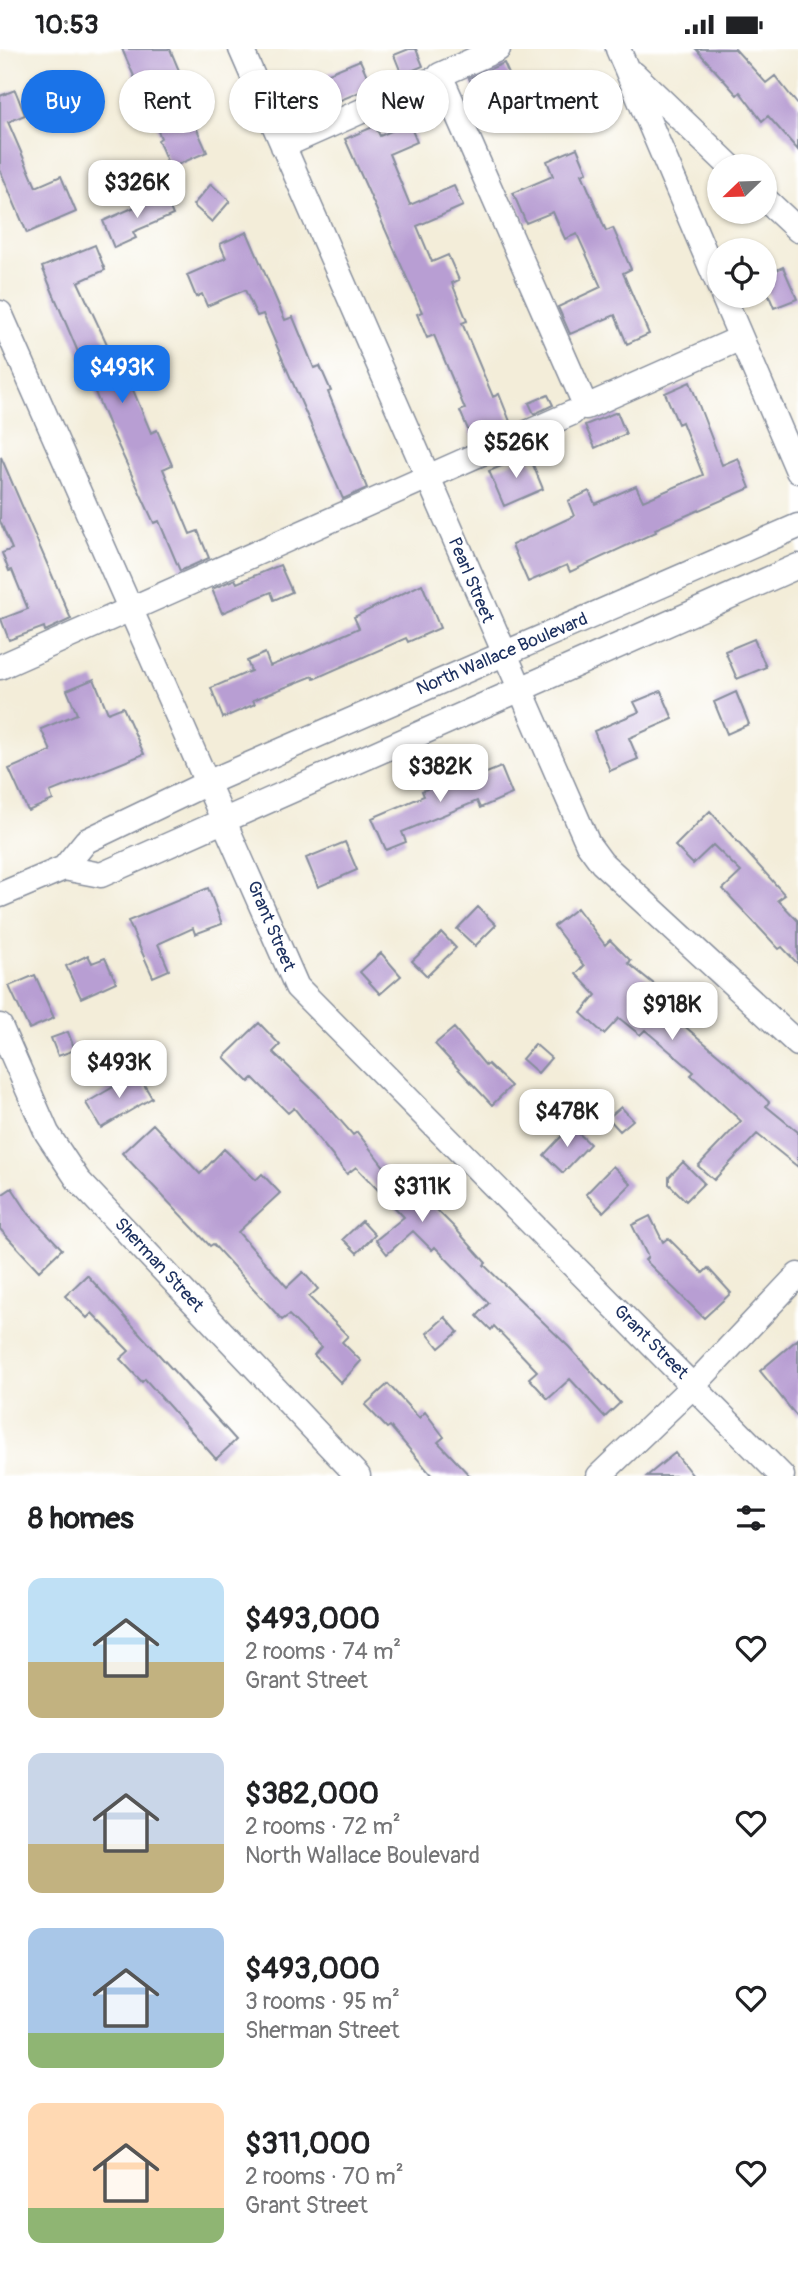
<!DOCTYPE html>
<meta charset="utf-8">
<style>
body{margin:0;font-family:Pangolin,sans-serif;background:#f6f6f6;color:#202124;height:100vh;display:flex;flex-direction:column;font-size:26px;white-space:nowrap}
*{box-sizing:border-box;margin:0}
p{font-size:23px;color:#757577}
.icon{flex:none;width:38px;height:38px;fill:none;stroke:currentColor;stroke-width:2;stroke-linecap:round;stroke-linejoin:round}
.map{position:relative;height:1427px;overflow:hidden}
.details{display:flex;flex-direction:column;background:#fff;flex:1}
.details>*{flex:none}
.hud{position:absolute;left:21px;top:21px;width:756px;height:63px;display:flex;gap:14px}
.needle{width:46px;rotate:247deg}
.tools{position:absolute;left:707px;top:105px;display:grid;gap:14px}
.tools a{display:grid;place-items:center;width:70px;height:70px;border-radius:50%;background:#fff;box-shadow:0 2px 5px #0004;font-size:35px}
.price{position:absolute;translate:-50% -60px;padding:0 16px;border-radius:14px;background:#fff;color:#222;font-size:23px;line-height:46px;filter:drop-shadow(0 2px 4px #0008)}
.price::after{content:'';position:absolute;left:50%;top:42px;width:21px;height:16px;margin-left:-10px;background:inherit;clip-path:polygon(0 0,100% 0,50% 100%)}
.price.selected{background:#1a73e8;color:#fff}
ul{padding:0;list-style:none}
li{display:flex;align-items:center;gap:21px;height:175px;padding:0 28px}
li span{display:grid;place-items:center;flex:none;width:196px;height:140px;border-radius:14px;color:#555}
li>.icon{margin-inline-start:auto}
span .icon{width:84px;height:84px;fill:#fffc;stroke-width:1}
li b{font-size:30px}
h2{display:flex;justify-content:space-between;align-items:center;height:84px;padding:0 28px;font-size:30px}
.pill{padding:0 24px;border-radius:32px;background:#fff;box-shadow:0 2px 5px #0004;font-size:24px;line-height:63px}
.pill.selected{background:#1a73e8;color:#fff}
.status{display:flex;justify-content:space-between;align-items:center;height:49px;padding:0 35px;background:#fff;direction:ltr}
.status svg{height:19px;fill:currentColor}
.map>svg:first-child{display:block}
</style>
<div class="status"><b>10:53</b><svg viewBox="0 0 49 12"><path d="M0 12V9h3v3zM5 12V6h3v6zM10 12V3h3v9zM15 12V0h3v12zM26 1h20v11H26zM47 4h2v5h-2z"/></svg></div>
<div class="map">
<svg width="798" height="1427" viewBox="0 0 798 1427">
<rect width="100%" height="100%" fill="#fff"/>
<filter id="ink" filterUnits="userSpaceOnUse"><feTurbulence type="fractalNoise" baseFrequency=".0143" numOctaves="2"/><feDisplacementMap in="SourceGraphic" scale="14" xChannelSelector="R" yChannelSelector="G"/><feConvolveMatrix kernelMatrix="1 2 1 2 8 2 1 2 1" color-interpolation-filters="sRGB"/></filter>
<filter id="wash" filterUnits="userSpaceOnUse"><feTurbulence type="fractalNoise" baseFrequency=".00686" numOctaves="4" result="noise"/><feDisplacementMap in="SourceGraphic" scale="28" xChannelSelector="R" yChannelSelector="G"/><feGaussianBlur stdDeviation="1.57" result="paint"/><feColorMatrix in="noise" values="0 0 0 0 0 0 0 0 0 0 0 0 0 0 0 0 0 1.4 0 .05"/><feComposite in="paint" operator="in"/></filter>
<g filter="url(#wash)">
<rect width="100%" height="100%" fill="#f3edd9"/>
<g id="blocks">
<path fill="#b89ed3" d="M 122,0 L 170,0 L 193,55 L 187,58 L 207,103 L 170,119 L 158,91 L 161,89 Z
M 409,0 L 416,0 L 423,17 L 402,26 L 394,6 Z
M 696,0 L 735,0 L 766,34 L 775,27 L 798,56 L 798,101 L 768,67 L 762,72 L 740,43 L 737,46 Z
M 360,11 L 372,38 L 324,58 L 312,31 Z
M 504,14 L 515,39 L 479,54 L 469,29 Z
M 15,41 L 25,66 L 8,73 L 36,138 L 61,127 L 76,163 L 27,184 L 0,121 L 0,47 Z
M 409,74 L 417,93 L 389,105 L 410,156 L 454,137 L 463,157 L 417,177 L 432,213 L 448,206 L 459,231 L 452,234 L 467,272 L 462,274 L 493,348 L 499,345 L 511,375 L 473,392 L 460,362 L 465,360 L 434,286 L 427,289 L 417,265 L 422,263 L 345,90 L 375,77 L 380,87 Z
M 577,99 L 587,123 L 582,125 L 606,182 L 613,179 L 631,220 L 623,224 L 649,285 L 627,295 L 615,266 L 570,285 L 558,258 L 601,238 L 577,185 L 565,190 L 553,163 L 526,174 L 513,144 L 553,127 L 547,112 Z
M 211,135 L 230,152 L 212,173 L 193,156 Z
M 164,145 L 173,166 L 133,183 L 136,189 L 114,199 L 103,172 Z
M 247,183 L 285,271 L 293,268 L 314,319 L 320,317 L 331,342 L 328,343 L 367,439 L 343,450 L 263,265 L 257,267 L 245,241 L 207,257 L 202,245 L 196,248 L 187,226 L 226,209 L 220,195 Z
M 95,196 L 105,221 L 78,233 L 127,338 L 131,336 L 151,384 L 157,381 L 172,416 L 163,420 L 190,485 L 198,482 L 209,509 L 180,522 L 159,472 L 154,474 L 111,381 L 42,218 Z
M 783,218 L 797,250 L 774,259 L 765,237 L 765,226 Z
M 690,333 L 722,416 L 738,409 L 750,439 L 655,480 L 656,483 L 570,523 L 567,516 L 528,533 L 512,496 L 574,467 L 568,452 L 589,442 L 595,455 L 636,437 L 643,452 L 703,426 L 682,373 L 678,375 L 665,344 Z
M 548,346 L 553,356 L 534,365 L 529,354 Z
M 617,363 L 626,385 L 595,399 L 585,376 Z
M 529,406 L 543,440 L 504,457 L 489,422 Z
M 1,408 L 71,570 L 45,582 L 44,578 L 9,591 L 1,570 L 28,560 L 12,521 L 9,522 L 2,504 L 12,500 L 0,472 Z
M 280,516 L 292,543 L 274,551 L 271,543 L 222,564 L 212,540 L 235,530 L 237,534 Z
M 422,535 L 440,579 L 408,593 L 406,589 L 314,630 L 313,627 L 253,651 L 255,655 L 223,669 L 211,639 L 251,622 L 247,612 L 265,604 L 270,617 L 303,604 L 359,579 L 354,568 Z
M 754,590 L 766,618 L 737,630 L 725,602 Z
M 94,630 L 108,664 L 123,658 L 144,705 L 50,743 L 53,751 L 28,762 L 9,720 L 51,702 L 41,680 L 77,665 L 67,641 Z
M 661,642 L 673,670 L 629,689 L 638,710 L 610,722 L 594,682 L 639,663 L 634,653 Z
M 736,643 L 749,675 L 727,685 L 714,653 Z
M 501,718 L 512,745 L 480,759 L 477,752 L 402,783 L 406,793 L 386,801 L 372,769 L 424,747 L 422,742 L 457,727 L 460,735 Z
M 710,762 L 785,846 L 778,851 L 798,872 L 798,915 L 782,898 L 779,900 L 723,840 L 741,823 L 713,796 L 693,815 L 675,797 Z
M 345,793 L 357,821 L 318,838 L 306,809 Z
M 208,839 L 222,875 L 195,885 L 193,879 L 158,895 L 169,921 L 153,928 L 128,872 Z
M 478,858 L 496,876 L 475,897 L 457,880 Z
M 577,859 L 605,896 L 610,891 L 631,912 L 628,914 L 670,948 L 662,958 L 728,1014 L 769,1053 L 766,1057 L 798,1083 L 798,1118 L 757,1085 L 714,1131 L 698,1117 L 741,1072 L 691,1026 L 694,1023 L 645,981 L 640,986 L 619,969 L 604,985 L 581,964 L 596,946 L 576,925 L 584,917 L 554,877 Z
M 442,884 L 456,899 L 427,927 L 412,912 Z
M 381,904 L 401,927 L 380,945 L 360,923 Z
M 88,906 L 92,914 L 105,909 L 116,933 L 81,949 L 66,917 Z
M 35,926 L 54,969 L 29,980 L 9,937 Z
M 259,974 L 280,996 L 273,1003 L 318,1046 L 353,1086 L 357,1083 L 389,1124 L 393,1120 L 427,1156 L 429,1153 L 454,1178 L 486,1214 L 484,1216 L 569,1298 L 620,1354 L 605,1368 L 570,1330 L 548,1350 L 529,1329 L 537,1322 L 494,1277 L 491,1281 L 477,1267 L 489,1254 L 435,1198 L 432,1201 L 413,1182 L 387,1205 L 376,1191 L 404,1168 L 356,1118 L 347,1125 L 294,1059 L 288,1064 L 253,1029 L 249,1033 L 224,1008 Z
M 454,979 L 486,1017 L 488,1015 L 511,1037 L 492,1056 L 435,995 Z
M 68,983 L 75,1001 L 58,1007 L 51,989 Z
M 535,995 L 551,1009 L 538,1024 L 522,1010 Z
M 137,1024 L 152,1049 L 101,1079 L 86,1054 Z
M 621,1058 L 633,1071 L 620,1082 L 608,1069 Z
M 153,1075 L 200,1125 L 224,1100 L 256,1131 L 262,1125 L 280,1144 L 238,1183 L 287,1238 L 303,1223 L 318,1240 L 309,1248 L 348,1287 L 342,1293 L 361,1312 L 341,1334 L 314,1306 L 321,1298 L 289,1266 L 282,1271 L 213,1195 L 210,1197 L 122,1104 Z
M 571,1077 L 590,1095 L 563,1124 L 544,1106 Z
M 683,1113 L 704,1134 L 686,1152 L 669,1135 L 669,1128 Z
M 613,1117 L 631,1135 L 603,1163 L 586,1145 Z
M 12,1139 L 29,1165 L 62,1200 L 39,1222 L 0,1180 L 0,1147 Z
M 650,1167 L 663,1193 L 668,1189 L 703,1224 L 708,1219 L 731,1244 L 704,1269 L 645,1211 L 648,1208 L 632,1176 Z
M 362,1172 L 375,1186 L 357,1204 L 343,1190 Z
M 87,1226 L 236,1391 L 216,1410 L 145,1330 L 142,1333 L 120,1310 L 129,1302 L 92,1264 L 87,1269 L 65,1247 Z
M 445,1268 L 458,1283 L 439,1299 L 427,1284 Z
M 798,1290 L 798,1369 L 760,1322 Z
M 388,1335 L 419,1369 L 425,1363 L 444,1388 L 438,1393 L 470,1427 L 432,1427 L 390,1377 L 387,1379 L 365,1356 Z
M 675,1404 L 693,1427 L 647,1427 Z"/>
</g>
</g>
<g filter="url(#ink)">
<use href="#blocks" fill-opacity="0" stroke="#878e9c" stroke-width="2"/>
<g fill="none" stroke-linecap="round" stroke-linejoin="round">
<g stroke="#878e9c" stroke-width="27">
<path id="minor" d="M 241,0 L 588,795 L 602,814 L 798,995
M 498,0 L 440,26 L 586,358 L 741,289
M 618,0 L 719,237
M 634,25 L 730,117
M 283,97 L 429,32
M 765,150 L 798,181
M 723,247 L 798,422
M 0,264 L 297,938 L 782,1427
M 0,618 L 572,364
M 64,819 L 101,826 L 798,517
M 0,846 L 64,819 L 86,792 L 207,734 L 798,477
M 0,977 L 47,1084 L 78,1131 L 358,1427
M 599,1427 L 694,1336 L 798,1226"/>
</g>
<use href="#minor" stroke="#fff" stroke-width="24"/>
</g>
</g>
<g text-anchor="middle" dominant-baseline="central" stroke-width="5" stroke-linejoin="round" paint-order="stroke">
<g font-size="18" fill="#1b2f5e" stroke="#fff">
<text transform="translate(471 531) rotate(67)">Pearl Street</text>
<text transform="translate(502 605) rotate(-23)">North Wallace Boulevard</text>
<text transform="translate(271 877) rotate(67)">Grant Street</text>
<text transform="translate(159 1216) rotate(47)">Sherman Street</text>
<text transform="translate(651 1293) rotate(45)">Grant Street</text>
</g>
</g>
</svg>
<div class="tools">
<a><svg class="needle" viewBox="-14 -14 28 28"><path d="M0-13l5 13h-10z" fill="#e53935"/><path d="M0 13l5-13h-10z" fill="#757577"/></svg></a>
<a><svg class="icon" aria-label="locate" viewBox="0 0 24 24"><circle cx="12" cy="12" r="6"/><path d="M12 2v4M12 18v4M2 12h4M18 12h4"/></svg></a>
</div>
<b class="price" style="left:137px;top:171px">$326K</b>
<b class="price selected" style="left:122px;top:356px">$493K</b>
<b class="price" style="left:516px;top:431px">$526K</b>
<b class="price" style="left:440px;top:755px">$382K</b>
<b class="price" style="left:672px;top:993px">$918K</b>
<b class="price" style="left:119px;top:1051px">$493K</b>
<b class="price" style="left:567px;top:1100px">$478K</b>
<b class="price" style="left:422px;top:1175px">$311K</b>
<div class="hud">
<a class="pill selected">Buy</a>
<a class="pill">Rent</a>
<a class="pill">Filters</a>
<a class="pill">New</a>
<a class="pill">Apartment</a>
</div>
</div>
<section class="details">
<h2>8 homes<svg class="icon" aria-label="filters" viewBox="0 0 24 24"><path d="M4 7h16M4 17h16"/><circle cx="9" cy="7" r="2"/><circle cx="15" cy="17" r="2"/></svg></h2>
<ul>
<li><span style="background:linear-gradient(#bfe0f5 60%,#c2b280 0)"><svg class="icon" aria-label="home" viewBox="0 0 24 24"><path d="M3 11l9-7 9 7M6 9v11h12V9"/></svg></span><div><b>$493,000</b><p>2 rooms · 74 m²</p><p>Grant Street</p></div><svg class="icon" aria-label="heart" viewBox="0 0 24 24"><path d="M12 20l-8-8c-3-5 5-10 8-4 3-6 11-1 8 4z"/></svg></li>
<li><span style="background:linear-gradient(#c9d6e8 65%,#c2b280 0)"><svg class="icon" aria-label="home" viewBox="0 0 24 24"><path d="M3 11l9-7 9 7M6 9v11h12V9"/></svg></span><div><b>$382,000</b><p>2 rooms · 72 m²</p><p>North Wallace Boulevard</p></div><svg class="icon" aria-label="heart" viewBox="0 0 24 24"><path d="M12 20l-8-8c-3-5 5-10 8-4 3-6 11-1 8 4z"/></svg></li>
<li><span style="background:linear-gradient(#a9c7e8 75%,#8fb573 0)"><svg class="icon" aria-label="home" viewBox="0 0 24 24"><path d="M3 11l9-7 9 7M6 9v11h12V9"/></svg></span><div><b>$493,000</b><p>3 rooms · 95 m²</p><p>Sherman Street</p></div><svg class="icon" aria-label="heart" viewBox="0 0 24 24"><path d="M12 20l-8-8c-3-5 5-10 8-4 3-6 11-1 8 4z"/></svg></li>
<li><span style="background:linear-gradient(#ffd9b3 75%,#8fb573 0)"><svg class="icon" aria-label="home" viewBox="0 0 24 24"><path d="M3 11l9-7 9 7M6 9v11h12V9"/></svg></span><div><b>$311,000</b><p>2 rooms · 70 m²</p><p>Grant Street</p></div><svg class="icon" aria-label="heart" viewBox="0 0 24 24"><path d="M12 20l-8-8c-3-5 5-10 8-4 3-6 11-1 8 4z"/></svg></li>
</ul>
</section>
